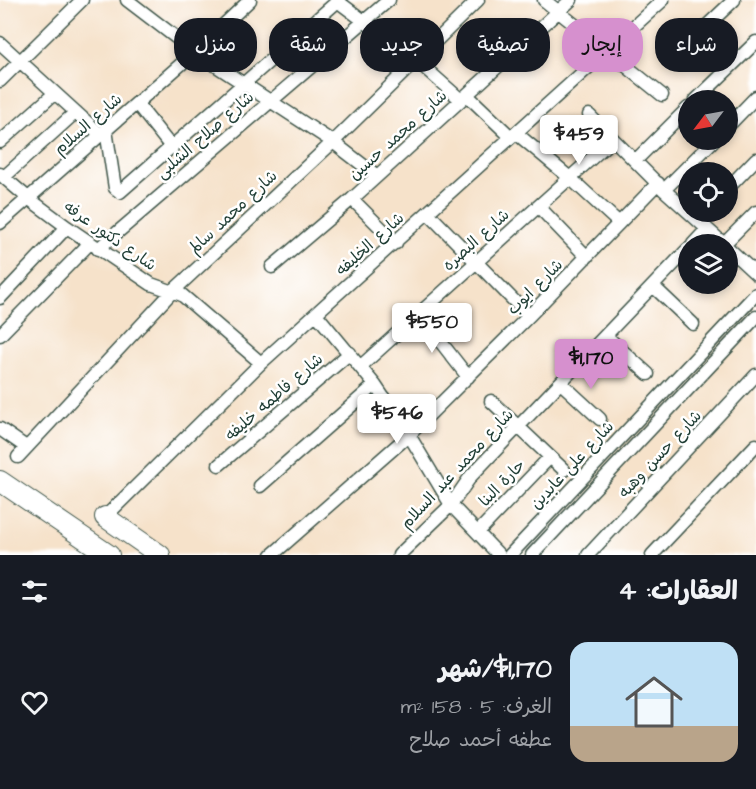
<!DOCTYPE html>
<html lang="ar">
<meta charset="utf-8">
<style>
body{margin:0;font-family:"Architects Daughter","Playpen Sans Arabic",sans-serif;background:#242831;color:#f1f3f6;direction:rtl;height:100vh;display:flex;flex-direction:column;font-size:22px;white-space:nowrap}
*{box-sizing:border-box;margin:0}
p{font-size:20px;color:#9ea1a6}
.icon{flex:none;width:33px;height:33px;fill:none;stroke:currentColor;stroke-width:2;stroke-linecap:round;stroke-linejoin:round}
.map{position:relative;height:555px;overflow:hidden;direction:ltr}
.sheet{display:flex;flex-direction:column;background:#171b24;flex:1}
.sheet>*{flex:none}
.top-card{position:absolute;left:18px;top:18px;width:720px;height:54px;direction:rtl;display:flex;gap:12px}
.needle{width:39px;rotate:238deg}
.fabs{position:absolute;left:678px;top:90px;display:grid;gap:12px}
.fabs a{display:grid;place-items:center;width:60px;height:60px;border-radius:50%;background:#171b24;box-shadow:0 3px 9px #0003;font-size:30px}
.price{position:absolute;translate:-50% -51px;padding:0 14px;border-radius:6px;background:#fff;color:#222;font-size:20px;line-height:39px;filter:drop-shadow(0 2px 3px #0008)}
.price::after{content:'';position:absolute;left:50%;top:36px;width:18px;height:14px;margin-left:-9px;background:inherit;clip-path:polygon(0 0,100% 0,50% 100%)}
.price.selected{background:#d690ce;color:#111}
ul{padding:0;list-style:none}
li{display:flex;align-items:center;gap:18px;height:150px;padding:0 18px}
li+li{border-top:2px solid #363941}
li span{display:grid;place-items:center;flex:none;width:168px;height:120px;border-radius:18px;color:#555}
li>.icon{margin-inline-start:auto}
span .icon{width:72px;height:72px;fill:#fffc;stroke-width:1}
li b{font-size:26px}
h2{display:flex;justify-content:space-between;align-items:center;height:72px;padding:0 18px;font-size:26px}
.tag{padding:0 21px;border-radius:24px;background:#171b24;box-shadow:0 3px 9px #0003;font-size:21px;line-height:54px}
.tag.selected{background:#d690ce;color:#111}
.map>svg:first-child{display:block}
</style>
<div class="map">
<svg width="756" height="555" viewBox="0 0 756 555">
<rect width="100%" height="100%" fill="#fff"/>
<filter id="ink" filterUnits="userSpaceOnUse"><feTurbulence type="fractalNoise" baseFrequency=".0167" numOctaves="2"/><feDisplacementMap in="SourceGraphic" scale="12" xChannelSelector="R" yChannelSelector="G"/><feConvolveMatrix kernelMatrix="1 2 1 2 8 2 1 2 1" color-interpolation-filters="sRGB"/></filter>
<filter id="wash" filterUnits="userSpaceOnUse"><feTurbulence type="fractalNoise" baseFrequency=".008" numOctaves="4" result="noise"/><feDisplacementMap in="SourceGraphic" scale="24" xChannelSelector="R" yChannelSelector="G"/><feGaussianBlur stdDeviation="1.35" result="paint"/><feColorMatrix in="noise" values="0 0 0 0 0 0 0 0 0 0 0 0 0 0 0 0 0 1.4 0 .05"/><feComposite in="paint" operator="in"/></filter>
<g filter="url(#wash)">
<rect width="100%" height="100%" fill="#f6e2ca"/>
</g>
<g filter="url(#ink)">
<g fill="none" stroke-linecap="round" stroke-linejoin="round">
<g stroke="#3f564a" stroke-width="15">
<path id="minor" d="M 127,0 L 195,52 L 333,142 L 377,176
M 336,0 L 416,60 L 461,100
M 544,0 L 662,95
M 696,36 L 734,0
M 0,43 L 101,135
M 0,81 L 82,0
M 467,95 L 511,137
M 696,100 L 756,42
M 137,104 L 172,148
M 589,115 L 664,190 L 724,244
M 728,126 L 756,97
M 106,130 L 115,188 L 120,192 L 339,0
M 516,133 L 570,178 L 619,223
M 0,142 L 55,93
M 635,161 L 688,108
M 0,174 L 28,198 L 67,227 L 151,284 L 182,295 L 261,363
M 4,177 L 76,112
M 728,188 L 756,159
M 664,190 L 714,140
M 352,199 L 396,243
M 539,207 L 587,257
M 428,213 L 529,316
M 0,223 L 195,52 L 250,0
M 693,244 L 707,229
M 724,244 L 756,212
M 728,248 L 756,274
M 98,249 L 389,0
M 272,267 L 352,199 L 571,0
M 653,286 L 693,324
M 0,298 L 67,227
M 419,314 L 468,377
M 317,315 L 375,385 L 409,435 L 451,505 L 499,555
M 0,335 L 90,243
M 606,336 L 648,374
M 361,366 L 613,139
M 561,383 L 600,419
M 491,401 L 564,470
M 0,429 L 26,447
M 18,457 L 173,291 L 333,142 L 478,0
M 219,465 L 350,353
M 260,486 L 375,385
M 105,517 L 261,363 L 663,0
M 478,532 L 550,457
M 272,555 L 409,435 L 529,316 L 658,183
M 399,555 L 451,505 L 471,476 L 688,249
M 510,555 L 756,294
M 532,555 L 756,317
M 588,555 L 756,375
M 652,555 L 756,445"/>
</g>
<g stroke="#3f564a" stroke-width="22">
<path id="primary" d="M 0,481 L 109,555
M 105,517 L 160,555"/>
</g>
<use href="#minor" stroke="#fff" stroke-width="12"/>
<use href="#primary" stroke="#fff" stroke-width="20"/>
</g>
</g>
<g text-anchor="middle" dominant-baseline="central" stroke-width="5" stroke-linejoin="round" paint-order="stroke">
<g font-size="16" fill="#1f3d34" stroke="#fff">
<text transform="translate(88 124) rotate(-41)">شارع السلام</text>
<text transform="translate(205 135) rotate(-41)">شارع صلاح الشلبى</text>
<text transform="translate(398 135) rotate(-42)">شارع محمد حسين</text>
<text transform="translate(233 212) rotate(-43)">شارع محمد سالم</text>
<text transform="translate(110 236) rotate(35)">شارع دكتور عرفه</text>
<text transform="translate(476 240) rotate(-42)">شارع البصره</text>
<text transform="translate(370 244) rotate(-42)">شارع الخليفه</text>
<text transform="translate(535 287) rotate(-45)">شارع ايوب</text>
<text transform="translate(274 397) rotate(-41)">شارع فاطمه خليفه</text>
<text transform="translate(660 454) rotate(-47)">شارع حسن وهبه</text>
<text transform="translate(572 465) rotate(-47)">شارع على عابدين</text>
<text transform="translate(457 469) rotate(-47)">شارع محمد عبد السلام</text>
<text transform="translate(502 483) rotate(-46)">حارة البنا</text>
</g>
</g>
</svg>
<div class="fabs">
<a><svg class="needle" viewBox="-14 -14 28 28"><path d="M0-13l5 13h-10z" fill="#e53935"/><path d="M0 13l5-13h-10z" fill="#9ea1a6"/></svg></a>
<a><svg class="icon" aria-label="locate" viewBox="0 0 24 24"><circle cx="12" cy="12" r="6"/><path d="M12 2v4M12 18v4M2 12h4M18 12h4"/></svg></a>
<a><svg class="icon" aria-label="layers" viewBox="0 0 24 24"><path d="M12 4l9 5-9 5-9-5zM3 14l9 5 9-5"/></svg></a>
</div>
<b class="price" style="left:579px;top:166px">$459</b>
<b class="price" style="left:432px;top:354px">$550</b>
<b class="price selected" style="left:591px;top:390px">$1,170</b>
<b class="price" style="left:397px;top:445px">$546</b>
<div class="top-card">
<a class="tag">شراء</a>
<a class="tag selected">إيجار</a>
<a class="tag">تصفية</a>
<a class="tag">جديد</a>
<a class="tag">شقة</a>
<a class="tag">منزل</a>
</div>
</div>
<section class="sheet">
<h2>العقارات: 4<svg class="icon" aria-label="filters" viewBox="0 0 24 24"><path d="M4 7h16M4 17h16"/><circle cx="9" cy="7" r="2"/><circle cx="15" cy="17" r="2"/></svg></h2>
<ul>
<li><span style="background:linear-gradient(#bfe0f5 70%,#b9a48a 0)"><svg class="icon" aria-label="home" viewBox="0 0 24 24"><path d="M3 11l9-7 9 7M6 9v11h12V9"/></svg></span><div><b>$1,170/شهر</b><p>الغرف: 5 · 158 m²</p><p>عطفه أحمد صلاح</p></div><svg class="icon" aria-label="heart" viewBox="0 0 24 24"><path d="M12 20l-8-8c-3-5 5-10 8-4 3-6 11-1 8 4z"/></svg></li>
</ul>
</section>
